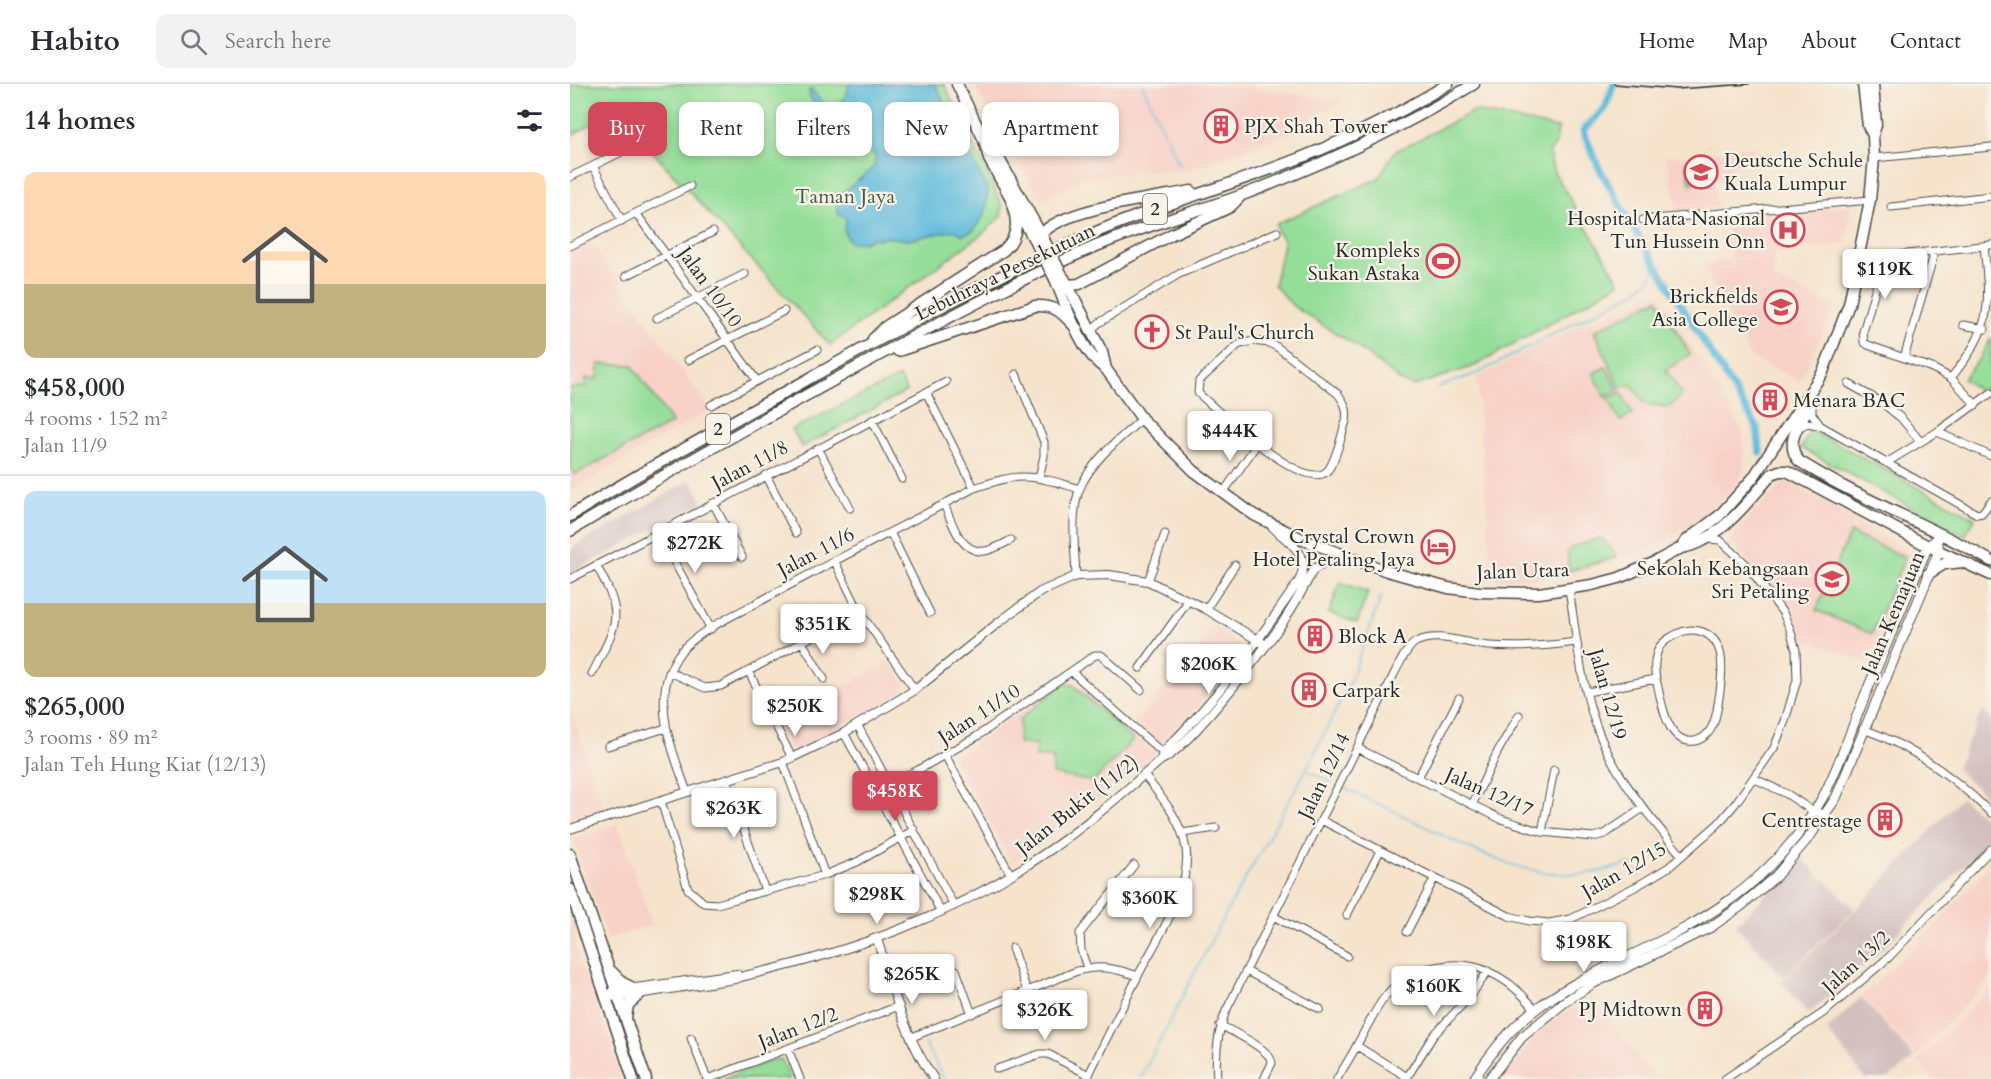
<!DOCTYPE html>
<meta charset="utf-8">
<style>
body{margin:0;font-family:Cardo,serif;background:#f2f2f3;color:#2b2b33;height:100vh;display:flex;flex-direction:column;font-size:22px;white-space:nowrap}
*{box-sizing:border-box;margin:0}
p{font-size:20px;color:#7c7c81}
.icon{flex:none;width:33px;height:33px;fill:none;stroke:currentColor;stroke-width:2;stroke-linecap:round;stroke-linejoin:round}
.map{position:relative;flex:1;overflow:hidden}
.panel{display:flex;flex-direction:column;background:#fff;width:570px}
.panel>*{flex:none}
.top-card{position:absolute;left:18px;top:18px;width:570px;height:54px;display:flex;gap:12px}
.price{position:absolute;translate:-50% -51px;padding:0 14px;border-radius:6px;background:#fff;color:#222;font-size:20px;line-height:39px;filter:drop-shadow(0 2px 3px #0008)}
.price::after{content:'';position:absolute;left:50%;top:36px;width:18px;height:14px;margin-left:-9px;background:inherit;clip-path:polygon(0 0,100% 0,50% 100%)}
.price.active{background:#d1495b;color:#fff}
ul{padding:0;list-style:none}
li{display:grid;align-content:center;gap:12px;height:318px;padding:0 24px}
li+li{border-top:2px solid #e1e1e2}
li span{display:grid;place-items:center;height:186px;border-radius:12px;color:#555}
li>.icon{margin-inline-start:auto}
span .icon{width:108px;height:108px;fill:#fffc;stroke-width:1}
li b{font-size:26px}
h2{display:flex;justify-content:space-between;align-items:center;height:72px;padding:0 24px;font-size:26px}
.tag{padding:0 21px;border-radius:12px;background:#fff;box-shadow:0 3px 9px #0003;font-size:21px;line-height:54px}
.tag.active{background:#d1495b;color:#fff}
header{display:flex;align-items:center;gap:36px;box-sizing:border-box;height:84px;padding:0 30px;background:#fff;border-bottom:2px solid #e1e1e2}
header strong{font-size:28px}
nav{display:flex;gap:33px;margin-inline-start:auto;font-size:21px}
.search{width:420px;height:54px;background:#f2f2f3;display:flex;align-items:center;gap:15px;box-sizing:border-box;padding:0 21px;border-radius:12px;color:#7c7c81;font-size:22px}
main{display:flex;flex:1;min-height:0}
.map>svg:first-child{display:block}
</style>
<header>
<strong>Habito</strong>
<div class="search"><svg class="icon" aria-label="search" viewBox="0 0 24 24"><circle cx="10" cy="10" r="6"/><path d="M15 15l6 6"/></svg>Search here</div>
<nav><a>Home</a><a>Map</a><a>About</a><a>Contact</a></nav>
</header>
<main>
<section class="panel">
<h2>14 homes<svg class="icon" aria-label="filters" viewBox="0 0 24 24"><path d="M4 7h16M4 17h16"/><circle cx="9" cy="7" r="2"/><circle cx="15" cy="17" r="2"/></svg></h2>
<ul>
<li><span style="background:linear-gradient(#ffd9b3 60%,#c2b280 0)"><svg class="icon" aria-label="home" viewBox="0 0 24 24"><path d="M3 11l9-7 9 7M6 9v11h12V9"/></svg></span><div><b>$458,000</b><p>4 rooms · 152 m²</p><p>Jalan 11/9</p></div></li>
<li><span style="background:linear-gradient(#bfe0f5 60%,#c2b280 0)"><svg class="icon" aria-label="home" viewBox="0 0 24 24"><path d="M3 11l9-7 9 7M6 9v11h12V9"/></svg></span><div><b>$265,000</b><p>3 rooms · 89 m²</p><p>Jalan Teh Hung Kiat (12/13)</p></div></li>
</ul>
</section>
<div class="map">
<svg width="1421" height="995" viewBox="0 0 1421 995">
<rect width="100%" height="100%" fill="#f7f3e8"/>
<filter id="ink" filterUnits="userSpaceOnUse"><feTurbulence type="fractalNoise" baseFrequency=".0167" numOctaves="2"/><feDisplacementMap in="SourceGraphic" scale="12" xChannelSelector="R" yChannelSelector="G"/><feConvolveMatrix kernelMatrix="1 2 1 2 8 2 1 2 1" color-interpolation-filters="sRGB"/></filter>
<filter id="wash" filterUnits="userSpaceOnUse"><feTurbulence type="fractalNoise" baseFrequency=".008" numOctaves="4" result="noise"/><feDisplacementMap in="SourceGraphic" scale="24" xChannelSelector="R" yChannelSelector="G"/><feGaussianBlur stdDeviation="1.35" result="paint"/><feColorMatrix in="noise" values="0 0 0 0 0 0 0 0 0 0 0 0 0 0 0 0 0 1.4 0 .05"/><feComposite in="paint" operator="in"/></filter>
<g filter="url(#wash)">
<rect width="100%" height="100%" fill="#f5e3cc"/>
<path fill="#f7d1c8" d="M 404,0 L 651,0 L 773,16 L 720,49 L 614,87 L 575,87 L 513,94 L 473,116 L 436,61 Z
M 1187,62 L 1177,78 L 1162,81 L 1163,96 L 1143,97 L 1148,123 L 1108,127 L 1095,72 L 1118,72 Z
M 1281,122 L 1276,159 L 1160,174 L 1157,133 Z
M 20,158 L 140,325 L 0,408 L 0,168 Z
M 1204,170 L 1202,194 L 1265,222 L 1230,297 L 1181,274 L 1133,180 Z
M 1088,210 L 1173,347 L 1174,388 L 1162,405 L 1139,428 L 1086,462 L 1014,487 L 968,495 L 922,495 L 907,294 L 980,256 Z
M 1216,396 L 1341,470 L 1297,579 L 1229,553 L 1215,521 L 1159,455 Z
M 646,543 L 675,567 L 595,662 L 566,638 Z
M 318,577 L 334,598 L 332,608 L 276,640 L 221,667 L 206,637 L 262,610 Z
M 505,596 L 588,671 L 442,779 L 384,674 L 494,597 Z
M 0,623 L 34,727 L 4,737 L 0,736 Z
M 48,739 L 82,841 L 37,855 L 3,754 Z
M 1421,779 L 1421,894 L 1347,971 L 1292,912 L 1362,845 Z
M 0,827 L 4,834 L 5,857 L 9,881 L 14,889 L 28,899 L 32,910 L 33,936 L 54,995 L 0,995 Z
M 1421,904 L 1421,995 L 1363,995 L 1348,977 Z
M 1020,914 L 1088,995 L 932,995 L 975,940 Z"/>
<path fill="#d2bfc0" d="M 121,396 L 133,419 L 0,489 L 0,465 Z
M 1412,627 L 1421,635 L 1421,716 L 1386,685 Z
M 1391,714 L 1421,739 L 1421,754 L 1314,863 L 1239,929 L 1211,898 L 1288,824 Z
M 1232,775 L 1285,825 L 1214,893 L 1165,841 Z
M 1291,913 L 1345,974 L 1317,995 L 1295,995 L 1257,946 Z"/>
<path fill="#95de9a" stroke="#608462" stroke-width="1.5" d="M 0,0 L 374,0 L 432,121 L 431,133 L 412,150 L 260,261 L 45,27 L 0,52 Z
M 904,27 L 988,44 L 986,59 L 979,69 L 984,88 L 1050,199 L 907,281 L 844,302 L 832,298 L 785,261 L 724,223 L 704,201 L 714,156 L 707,148 L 706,140 L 809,94 L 824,68 Z
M 1132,75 L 1136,97 L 1120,99 L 1116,78 Z
M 1088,215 L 1120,270 L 1096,286 L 1112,311 L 1099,323 L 1075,320 L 1061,300 L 1050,304 L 1024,247 Z
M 1421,254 L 1421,298 L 1411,308 L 1393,295 L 1410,274 Z
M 29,280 L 62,281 L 102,339 L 4,391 L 0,382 L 0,304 L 15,303 L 16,294 L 28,295 Z
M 1036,283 L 1048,306 L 1035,313 L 1023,289 Z
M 329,293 L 337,307 L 232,363 L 222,345 Z
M 1051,308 L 1063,330 L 1050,337 L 1038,314 Z
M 1241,346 L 1405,434 L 1395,452 L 1231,364 Z
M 1280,449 L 1335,473 L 1302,550 L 1246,526 Z
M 1030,454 L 1034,456 L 1047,473 L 998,487 L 998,467 L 1003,463 Z
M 770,498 L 798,508 L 787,539 L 759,529 Z
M 493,600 L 503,601 L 563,656 L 523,698 L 483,690 L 483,673 L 466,673 L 466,660 L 448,659 L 450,635 Z
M 205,975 L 212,976 L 220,995 L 152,995 Z"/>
<path fill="#5dbadb" stroke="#447283" stroke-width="1.5" d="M 278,0 L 365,0 L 418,106 L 415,130 L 403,147 L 393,151 L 385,146 L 338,156 L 316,153 L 309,155 L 302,154 L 293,158 L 280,158 C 274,149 272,146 277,136 L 274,132 L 269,131 L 267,126 L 268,113 L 304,83 L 306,73 L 296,60 L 286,65 L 274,61 L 274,58 L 265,56 L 264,59 L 253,53 L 246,31 L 249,24 L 240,14 L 239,6 L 243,6 C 251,28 280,23 278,0 Z"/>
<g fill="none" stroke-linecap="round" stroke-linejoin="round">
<path stroke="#5dbadb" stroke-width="1.5" d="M 572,0 L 610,82
M 869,303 L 910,288 L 1065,208 L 1082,193 L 1085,179
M 736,686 L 762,698
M 772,703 C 797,715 823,726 848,739 C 900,765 953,794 1013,790 C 1029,789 1044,784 1059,780 L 1063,782 L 1070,794
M 355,959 L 374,995
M 570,995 L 650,840 L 736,686 L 780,598 L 811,513"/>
<path stroke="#5dbadb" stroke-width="7" d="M 1044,0 L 1035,24 L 1013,47 L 1030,86 L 1073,160 L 1187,343 L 1190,369"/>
</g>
</g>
<g filter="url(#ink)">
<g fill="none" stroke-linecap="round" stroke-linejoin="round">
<g stroke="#494743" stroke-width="9">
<path id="minor" d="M 1304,74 L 1421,63
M 0,93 L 23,82
M 1321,123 L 1421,112
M 66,129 L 187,297
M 1073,136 L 1300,116
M 52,137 L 23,82 L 69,59
M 0,162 L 120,102
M 56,192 L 143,148
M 87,234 L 175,190
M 1393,241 L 1415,245
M 520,247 L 529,239 L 609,190 L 707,148
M 682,257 L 699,259 L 707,263 L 768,310 C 775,319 778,326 776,337 C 772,349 765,381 756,388 C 732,407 647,326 628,309 L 629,297 L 668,261 Z
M 1334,274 L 1365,167
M 118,276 L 214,227
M 446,290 L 474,358 L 474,372 L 469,394
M 1381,294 C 1421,244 1421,226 1414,162
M 1279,300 L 1311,318 L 1331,334 L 1350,357
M 356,308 L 404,404
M 1242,316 L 1242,330 L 1250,341
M 141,321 L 247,266
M 1406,321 L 1381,294 L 1362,284 L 1298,261 L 1294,258 L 1293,248 L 1313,178 L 1318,172 L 1421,161
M 302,336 L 332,395
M 1227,344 L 1238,339 L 1251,342 L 1407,430 L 1412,429 L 1421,417
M 1367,348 L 1421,372
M 248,364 L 280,424
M 1316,379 L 1367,348 L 1421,309
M 196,391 L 226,449
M 653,409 L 687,360
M 143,419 L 172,473
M 374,420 C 382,438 390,470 415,467 C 423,466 433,460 441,456
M 88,448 L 141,545
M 320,448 L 360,529
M 264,476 L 289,527 L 345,606
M 506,492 C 505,466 500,428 510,404 C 523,375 549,355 572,335
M 0,495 L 376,298
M 578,497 L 595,450
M 999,505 C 1007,555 1011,607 1031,654 C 1050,699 1082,735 1112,772
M 636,525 L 665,481
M 232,558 L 254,595
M 570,584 L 619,516
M 100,588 L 135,604 L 151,602 L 289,527
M 179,588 L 222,674
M 502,588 L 596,672
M 22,590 C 47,539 56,534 26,481
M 1017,608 L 1086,595 C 1091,613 1095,654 1118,657 C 1124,658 1129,657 1135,652 C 1145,644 1147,627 1149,614 C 1151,601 1153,586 1151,573 C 1147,548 1124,539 1103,552 C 1098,555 1092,558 1089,564 C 1084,574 1084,585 1086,595
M 288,642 L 384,822
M 1293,645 C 1343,662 1384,693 1421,729
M 274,649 L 371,828
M 38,662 L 96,644
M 787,664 L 931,735 L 972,748 L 1023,753 L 1035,750 L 1073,724
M 375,671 L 441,791
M 213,678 L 255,791
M 848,694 L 889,614
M 1183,694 L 1217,710 L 1244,728 L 1256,730
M 157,696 L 195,807
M 305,707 L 348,686 L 406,653 L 525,571 L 531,571 L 571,606
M 117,708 C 104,670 85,630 99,589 C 103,579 108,569 116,562 C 139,541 171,528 198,513 C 266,475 336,441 404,404 C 420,399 438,392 455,393 C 473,393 492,400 510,405
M 91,717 L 118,805 L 134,819 L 147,820 L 255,791 L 287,778 L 344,746
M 902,721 L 928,667 L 949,631
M 751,736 L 939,832 L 959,837 L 979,839 L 1001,835 L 1067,802 L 1099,783 L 1148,740 L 1165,720 L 1204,664 L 1215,637 L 1227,596 L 1226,566 L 1220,545 L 1213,529 L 1176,480 L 1150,456 L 1138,455
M 972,748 L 984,686
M 612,749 L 646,744
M 777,831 L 810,767
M 703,832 L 777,872
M 837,848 L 864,795
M 442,864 L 457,907
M 517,884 L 511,866 L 510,849 L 564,781
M 386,886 L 402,930
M 676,887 L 750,925
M 650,941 C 663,948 701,965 702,979 L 694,995
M 342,953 L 507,887 C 532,881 544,884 568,892
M 121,954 L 137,995
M 787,962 L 837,993
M 218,965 L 230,995
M 427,985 L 470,970 L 478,970 L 519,991
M 138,995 L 329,922
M 517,995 C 533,960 551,926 568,892 C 585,857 622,806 616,765 C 611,735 592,714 574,691
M 647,995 C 645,971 647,949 656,927 L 815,608 C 822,596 835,563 846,558 C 867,547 897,560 919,562 C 948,564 977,562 1006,558
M 767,995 C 774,983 782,971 788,959 C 798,942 806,922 819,908 C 843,883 887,873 919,888 C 938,896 952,909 965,925
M 836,995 L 863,952 L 902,910 L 918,887
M 1155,995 L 1256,927 L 1319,873 L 1421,765"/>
</g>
<g stroke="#494743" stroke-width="10">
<path id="tertiary" d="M 591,676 L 593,668 C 646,617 688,557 729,497 C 743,468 718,460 702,442
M 0,745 L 213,678 L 274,649 L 345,606 L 428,539 L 470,508 L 506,492 L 539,491 L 578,497 L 636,525 L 696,561
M 307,855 C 322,902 335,954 364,995
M 41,909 L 51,906 L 167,890
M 36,912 L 48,913 L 165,895 L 174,892 C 282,868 385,831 477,768 C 517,741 554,708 591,676 C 614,669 696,563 713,538 C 724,521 734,504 743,486 C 758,474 773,478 791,480"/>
</g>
<g stroke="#494743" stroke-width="11">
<path id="secondary" d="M 904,995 C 920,970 942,942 967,924 C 1027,880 1101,860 1161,815 C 1196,790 1234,749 1254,711 C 1270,680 1281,646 1294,614 C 1314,566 1334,519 1354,471 L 1358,462 L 1367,455 L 1369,467 L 1266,714 L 1240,752 L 1222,773 L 1206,792 L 1171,822 L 1141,843 L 1022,900 L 996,917 L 952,953 L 919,995"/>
</g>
<g stroke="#494743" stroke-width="13">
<path id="primary" d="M 387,0 L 414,56 L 419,75 L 466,159
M 1293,0 L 1298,42 L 1303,51
M 416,59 L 427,71 L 474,156
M 494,194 L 532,268 L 536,285 L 572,335 L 624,387 L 684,431 L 734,456 L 817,487 L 878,504 L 910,508 L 969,509 L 1022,501 L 1049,494 L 1083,479 L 1111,464 L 1117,456 L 1149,432 L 1183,394 L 1253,288 L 1279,220 L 1300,116 L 1304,74 L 1303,51 L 1306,41 L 1303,0
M 485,195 C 496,221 512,271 536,285
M 1238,324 C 1229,341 1214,359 1229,377 C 1290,416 1359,440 1421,477
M 1111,464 C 1148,458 1179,417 1202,390 L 1209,387 L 1217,387 L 1358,462 L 1421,491
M 1358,490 L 1374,480 L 1393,478
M 0,770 L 76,995
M 0,805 L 63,995
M 41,887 L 53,899 L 63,904
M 56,934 L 58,921 L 70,910"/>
</g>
<g stroke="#494743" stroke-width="13">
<path id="trunk" d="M 471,151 C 491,124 586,114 621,107
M 497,201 L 509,200 L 602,150 L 660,123 L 669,114
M 303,255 L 315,243 L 434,166 C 451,150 447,133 440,113
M 328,267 L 465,222 C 487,221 492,229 507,245
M 0,432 C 77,384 156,341 235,297 C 329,244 425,192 524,149 C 584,123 648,105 709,82 C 767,61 825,32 878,0
M 0,447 C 87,394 175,345 264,296 C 347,250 431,204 517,166 C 569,143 623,129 675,110 C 754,80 832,44 904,0"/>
</g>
<use href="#minor" stroke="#fff" stroke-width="7"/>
<use href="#tertiary" stroke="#fff" stroke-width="8"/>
<use href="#secondary" stroke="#fff" stroke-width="9"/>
<use href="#primary" stroke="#fff" stroke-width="10"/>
<use href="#trunk" stroke="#fff" stroke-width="10"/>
<path stroke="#2b2b2b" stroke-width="1.5" d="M 1044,0 L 1107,5 L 1179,0"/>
<g stroke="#494743" stroke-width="13" stroke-linecap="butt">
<path id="primary-bridge" d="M 474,156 L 492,191
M 466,159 L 485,195"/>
</g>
<use href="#primary-bridge" stroke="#fff" stroke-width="10"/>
</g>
</g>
<defs>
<g id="building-ring" transform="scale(1.725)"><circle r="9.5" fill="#f7f3e8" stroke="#d1495b" stroke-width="1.5"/><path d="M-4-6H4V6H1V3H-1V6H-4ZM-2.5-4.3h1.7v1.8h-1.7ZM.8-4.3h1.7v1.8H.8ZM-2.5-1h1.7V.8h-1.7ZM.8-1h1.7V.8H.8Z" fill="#d1495b"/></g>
<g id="school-ring" transform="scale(1.725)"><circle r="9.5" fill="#f7f3e8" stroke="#d1495b" stroke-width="1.5"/><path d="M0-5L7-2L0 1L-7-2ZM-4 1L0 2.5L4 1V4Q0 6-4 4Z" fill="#d1495b"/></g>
<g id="hospital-ring" transform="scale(1.725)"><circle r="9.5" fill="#f7f3e8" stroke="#d1495b" stroke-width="1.5"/><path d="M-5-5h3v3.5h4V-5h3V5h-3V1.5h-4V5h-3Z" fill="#d1495b"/></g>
<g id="stadium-ring" transform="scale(1.725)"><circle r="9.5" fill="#f7f3e8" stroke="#d1495b" stroke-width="1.5"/><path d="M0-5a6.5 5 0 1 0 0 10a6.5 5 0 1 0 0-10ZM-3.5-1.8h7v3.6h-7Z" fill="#d1495b"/></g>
<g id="university-ring" transform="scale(1.725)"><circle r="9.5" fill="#f7f3e8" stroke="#d1495b" stroke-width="1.5"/><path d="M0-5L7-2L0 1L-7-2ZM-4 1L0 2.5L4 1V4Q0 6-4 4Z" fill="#d1495b"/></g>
<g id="church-ring" transform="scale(1.725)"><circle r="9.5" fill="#f7f3e8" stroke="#d1495b" stroke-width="1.5"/><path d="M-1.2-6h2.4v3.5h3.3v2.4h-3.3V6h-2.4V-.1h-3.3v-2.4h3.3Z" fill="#d1495b"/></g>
<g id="hotel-ring" transform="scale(1.725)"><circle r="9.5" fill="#f7f3e8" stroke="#d1495b" stroke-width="1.5"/><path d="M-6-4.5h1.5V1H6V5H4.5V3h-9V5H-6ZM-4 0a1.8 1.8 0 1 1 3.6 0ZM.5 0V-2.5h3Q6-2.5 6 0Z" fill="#d1495b"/></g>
</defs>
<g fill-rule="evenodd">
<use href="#building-ring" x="651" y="42"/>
<use href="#school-ring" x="1131" y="88"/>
<use href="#hospital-ring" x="1218" y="146"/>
<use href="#stadium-ring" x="873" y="177"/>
<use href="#university-ring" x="1211" y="223"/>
<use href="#church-ring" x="582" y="248"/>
<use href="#building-ring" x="1200" y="316"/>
<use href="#hotel-ring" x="868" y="463"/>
<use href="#school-ring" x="1262" y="495"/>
<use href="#building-ring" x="745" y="552"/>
<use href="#building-ring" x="739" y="606"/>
<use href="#building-ring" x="1315" y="736"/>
<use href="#building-ring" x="1135" y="925"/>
</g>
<g text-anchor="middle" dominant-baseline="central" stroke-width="4.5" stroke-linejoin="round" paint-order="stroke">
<g fill="#f7f3e8" stroke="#686764" stroke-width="1.5">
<rect x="573" y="110" width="24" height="30" rx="4.5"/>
<rect x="136" y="330" width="24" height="30" rx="4.5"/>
</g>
<g font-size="18" font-weight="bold" fill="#2b2b2b">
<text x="585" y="125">2</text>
<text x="148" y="345">2</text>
</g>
<g font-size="20" fill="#2b2b2b" stroke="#f7f3e8" text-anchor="end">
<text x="674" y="42" text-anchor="start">PJX Shah Tower</text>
<text x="1154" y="76" text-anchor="start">Deutsche Schule<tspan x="1154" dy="23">Kuala Lumpur</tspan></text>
<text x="1195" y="134">Hospital Mata Nasional<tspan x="1195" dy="23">Tun Hussein Onn</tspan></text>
<text x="850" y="166">Kompleks<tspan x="850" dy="23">Sukan Astaka</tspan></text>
<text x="1188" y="212">Brickfields<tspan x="1188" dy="23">Asia College</tspan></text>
<text x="605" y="248" text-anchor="start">St Paul's Church</text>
<text x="1223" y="316" text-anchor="start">Menara BAC</text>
<text x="845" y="452">Crystal Crown<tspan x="845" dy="23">Hotel Petaling Jaya</tspan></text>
<text x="1239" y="484">Sekolah Kebangsaan<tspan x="1239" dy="23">Sri Petaling</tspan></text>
<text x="768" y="552" text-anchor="start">Block A</text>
<text x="762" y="606" text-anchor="start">Carpark</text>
<text x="1292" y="736">Centrestage</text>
<text x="1112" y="925">PJ Midtown</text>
</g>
<g font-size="20" fill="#465847" stroke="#f7f3e8">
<text x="275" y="112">Taman Jaya</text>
</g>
<g font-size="20" fill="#2b2b2b" stroke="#f7f3e8">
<text transform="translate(435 188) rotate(-26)">Lebuhraya Persekutuan</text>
<text transform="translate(140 203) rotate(54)">Jalan 10/10</text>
<text transform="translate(180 381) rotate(-28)">Jalan 11/8</text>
<text transform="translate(246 468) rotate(-28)">Jalan 11/6</text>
<text transform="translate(953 487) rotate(-2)">Jalan Utara</text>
<text transform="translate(1323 529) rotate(-67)">Jalan Kemajuan</text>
<text transform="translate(1038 610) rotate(74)">Jalan 12/19</text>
<text transform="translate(409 630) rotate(-33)">Jalan 11/10</text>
<text transform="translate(754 692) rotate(-64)">Jalan 12/14</text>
<text transform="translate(919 708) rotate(24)">Jalan 12/17</text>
<text transform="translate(507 721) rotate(-38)">Jalan Bukit (11/2)</text>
<text transform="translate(1054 786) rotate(-30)">Jalan 12/15</text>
<text transform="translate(1286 878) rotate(-42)">Jalan 13/2</text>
<text transform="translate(228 944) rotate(-21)">Jalan 12/2</text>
</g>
</g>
</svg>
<b class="price" style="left:1315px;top:216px">$119K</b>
<b class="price" style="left:660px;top:378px">$444K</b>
<b class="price" style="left:125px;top:490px">$272K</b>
<b class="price" style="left:253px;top:571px">$351K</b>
<b class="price" style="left:639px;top:611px">$206K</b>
<b class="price" style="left:225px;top:653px">$250K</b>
<b class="price active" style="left:325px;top:738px">$458K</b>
<b class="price" style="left:164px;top:755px">$263K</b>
<b class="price" style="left:307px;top:841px">$298K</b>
<b class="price" style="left:580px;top:845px">$360K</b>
<b class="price" style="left:1014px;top:889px">$198K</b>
<b class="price" style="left:342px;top:921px">$265K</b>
<b class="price" style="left:864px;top:933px">$160K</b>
<b class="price" style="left:475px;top:957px">$326K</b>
<div class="top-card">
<a class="tag active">Buy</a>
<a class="tag">Rent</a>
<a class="tag">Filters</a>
<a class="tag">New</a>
<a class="tag">Apartment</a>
</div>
</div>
</main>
